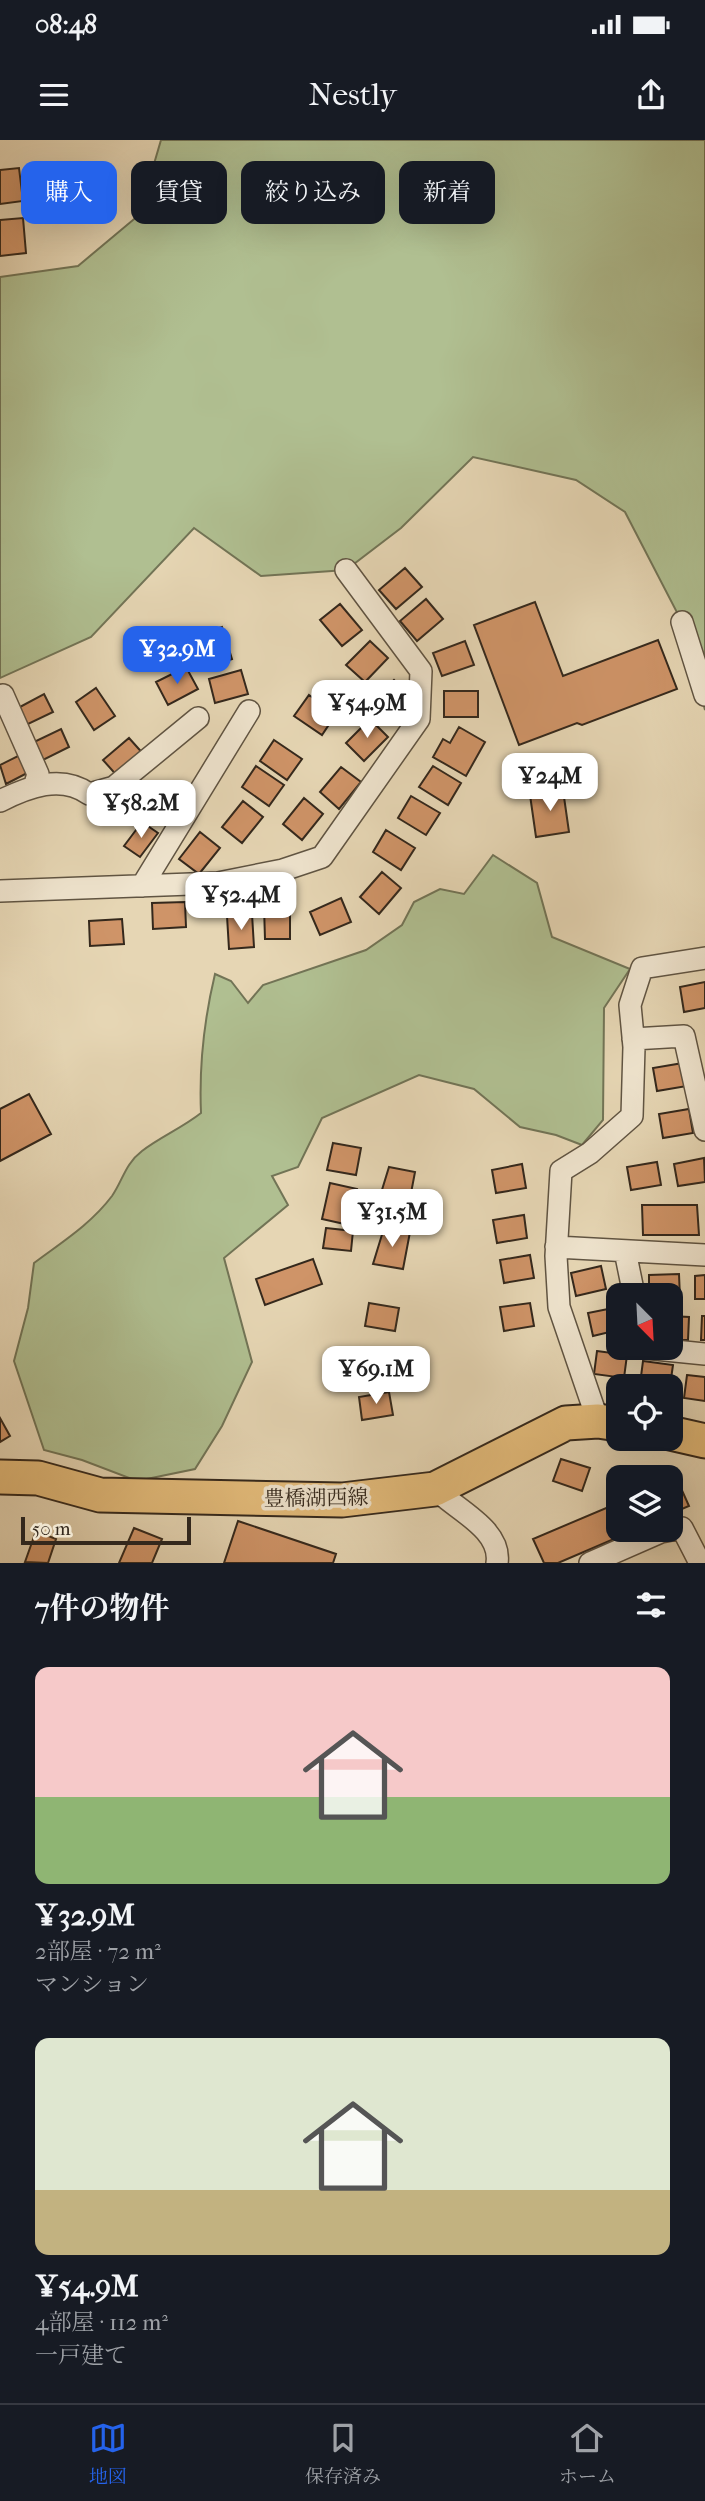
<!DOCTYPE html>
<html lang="ja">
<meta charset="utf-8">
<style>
body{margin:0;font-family:"IM FELL French Canon","Noto Serif JP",serif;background:#242831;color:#f1f3f6;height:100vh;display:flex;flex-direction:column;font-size:26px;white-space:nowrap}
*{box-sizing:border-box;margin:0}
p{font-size:23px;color:#9ea1a6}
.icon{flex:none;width:38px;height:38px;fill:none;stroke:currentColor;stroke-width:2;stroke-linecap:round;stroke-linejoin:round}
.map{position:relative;height:1423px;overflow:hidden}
.panel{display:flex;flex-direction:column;background:#171b24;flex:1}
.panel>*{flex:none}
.hud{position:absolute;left:21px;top:21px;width:663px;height:63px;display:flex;gap:14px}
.needle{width:46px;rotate:156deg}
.fabs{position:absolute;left:606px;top:1143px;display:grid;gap:14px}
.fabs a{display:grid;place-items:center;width:77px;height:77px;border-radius:14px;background:#171b24;box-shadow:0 7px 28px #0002;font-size:35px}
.scale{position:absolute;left:21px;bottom:18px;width:170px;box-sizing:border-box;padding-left:7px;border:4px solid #34281c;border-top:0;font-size:19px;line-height:24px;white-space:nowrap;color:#34281c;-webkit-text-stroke:5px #efe4ce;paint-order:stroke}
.price{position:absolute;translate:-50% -60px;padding:0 16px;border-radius:14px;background:#fff;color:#222;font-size:23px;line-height:46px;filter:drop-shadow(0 2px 4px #0008)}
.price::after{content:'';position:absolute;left:50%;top:42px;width:21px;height:16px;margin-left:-10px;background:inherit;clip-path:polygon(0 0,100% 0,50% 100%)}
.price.on{background:#2563eb;color:#fff}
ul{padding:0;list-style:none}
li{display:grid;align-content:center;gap:14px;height:371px;padding:0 35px}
li span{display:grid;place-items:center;height:217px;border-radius:14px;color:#555}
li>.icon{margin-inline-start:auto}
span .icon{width:126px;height:126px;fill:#fffc;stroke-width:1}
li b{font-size:30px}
h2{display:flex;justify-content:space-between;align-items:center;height:84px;padding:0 35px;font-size:30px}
.pill{padding:0 24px;border-radius:14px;background:#171b24;box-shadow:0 7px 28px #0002;font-size:24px;line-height:63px}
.pill.on{background:#2563eb;color:#fff}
.status{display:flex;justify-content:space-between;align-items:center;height:49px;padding:0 35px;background:#171b24;direction:ltr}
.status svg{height:19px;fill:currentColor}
header{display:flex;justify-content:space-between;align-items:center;height:91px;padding:0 35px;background:#171b24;font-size:32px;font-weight:600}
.tab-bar{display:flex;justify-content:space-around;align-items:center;height:98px;border-top:2px solid #363941;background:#171b24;font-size:19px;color:#9ea1a6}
.tab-bar a{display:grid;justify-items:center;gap:4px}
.tab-bar .on{color:#2563eb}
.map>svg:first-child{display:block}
</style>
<div class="status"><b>08:48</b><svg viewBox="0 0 49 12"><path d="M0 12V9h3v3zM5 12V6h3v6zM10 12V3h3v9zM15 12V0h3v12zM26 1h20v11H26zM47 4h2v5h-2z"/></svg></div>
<header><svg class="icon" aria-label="menu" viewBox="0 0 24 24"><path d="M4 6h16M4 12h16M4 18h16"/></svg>Nestly<svg class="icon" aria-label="share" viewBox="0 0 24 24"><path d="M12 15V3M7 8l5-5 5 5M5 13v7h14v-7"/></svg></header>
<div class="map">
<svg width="705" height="1423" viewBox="0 0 705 1423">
<rect width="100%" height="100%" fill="#e6d6b4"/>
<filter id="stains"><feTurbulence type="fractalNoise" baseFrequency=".00286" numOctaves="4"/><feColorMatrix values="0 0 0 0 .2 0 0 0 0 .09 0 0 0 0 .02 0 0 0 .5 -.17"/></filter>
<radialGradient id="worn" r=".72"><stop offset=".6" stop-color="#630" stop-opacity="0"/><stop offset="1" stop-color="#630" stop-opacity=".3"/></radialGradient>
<path fill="#b0bf91" stroke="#727456" stroke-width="2" d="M 161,0 L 705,0 L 705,570 L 682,482 L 625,372 L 576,340 L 473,317 L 401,388 L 346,430 L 261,436 L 194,388 L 91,497 L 0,538 L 0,137 L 78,126 L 139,75 Z
M 493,715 L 537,743 L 552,797 L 630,829 L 604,868 L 603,980 L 582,1005 L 556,995 L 520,987 L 474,949 L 419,935 L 322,978 L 298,1027 L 272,1036 L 288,1065 L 224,1118 L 252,1222 L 222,1286 L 195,1329 L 137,1341 L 82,1320 L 44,1310 L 14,1221 L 28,1168 L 34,1123 C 62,1102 91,1084 112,1056 C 123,1040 125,1024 142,1011 C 160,997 182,988 201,973 C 199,926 204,880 215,834 L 231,841 L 248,863 L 263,845 L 366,810 L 402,785 L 414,762 L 440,749 L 464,754 Z"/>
<path fill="#cf9468" stroke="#34281c" stroke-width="2" d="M 19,28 L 23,61 L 0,64 L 0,30 Z
M 23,78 L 26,113 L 0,116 L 0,80 Z
M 405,428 L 422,447 L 396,469 L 379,450 Z
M 426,459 L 443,479 L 417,501 L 400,481 Z
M 535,462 L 563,536 L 658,500 L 677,549 L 582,585 L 577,583 L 519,605 L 474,485 Z
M 340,464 L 362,490 L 342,506 L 320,480 Z
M 222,487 L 232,519 L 208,527 L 197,495 Z
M 370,501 L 388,518 L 365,542 L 346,525 Z
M 465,501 L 474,525 L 442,536 L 433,513 Z
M 186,527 L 198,549 L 168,565 L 156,542 Z
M 241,530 L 248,554 L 215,563 L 209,539 Z
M 394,540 L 412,558 L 389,582 L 370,564 Z
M 96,548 L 115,576 L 94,590 L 76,562 Z
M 444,551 L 478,551 L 478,577 L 444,577 Z
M 44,554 L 53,572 L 26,585 L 18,568 Z
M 309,555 L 336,574 L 322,595 L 294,576 Z
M 370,579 L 388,597 L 364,621 L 346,603 Z
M 459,587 L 485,602 L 466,636 L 433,617 L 443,599 L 450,603 Z
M 61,589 L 69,607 L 43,620 L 34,602 Z
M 129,598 L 146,617 L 120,639 L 103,620 Z
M 274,600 L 302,619 L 287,640 L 260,621 Z
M 24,613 L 33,630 L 6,644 L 0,625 Z
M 256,626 L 284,645 L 269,666 L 242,647 Z
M 433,626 L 461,643 L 448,665 L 419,647 Z
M 341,627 L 361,642 L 339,669 L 320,652 Z
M 563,650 L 569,692 L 536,697 L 530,655 Z
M 411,656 L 440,673 L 426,695 L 398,678 Z
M 304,658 L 323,674 L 302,700 L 283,684 Z
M 243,661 L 263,677 L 242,703 L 222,687 Z
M 142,682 L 158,693 L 140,717 L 124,706 Z
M 386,690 L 415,708 L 401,730 L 373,712 Z
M 200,692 L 220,708 L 199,734 L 179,719 Z
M 382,732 L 401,748 L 379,774 L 360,757 Z
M 341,758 L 351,782 L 320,795 L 310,772 Z
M 185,762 L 186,787 L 153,789 L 152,763 Z
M 264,766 L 290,766 L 290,799 L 265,799 Z
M 252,774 L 254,807 L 229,809 L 227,776 Z
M 122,779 L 124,804 L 90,806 L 89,781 Z
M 705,842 L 705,868 L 684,872 L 680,847 Z
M 683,923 L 687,946 L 657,951 L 653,928 Z
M 29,954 L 51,994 L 0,1021 L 0,969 Z
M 689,969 L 693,993 L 663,998 L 659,974 Z
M 333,1003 L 361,1008 L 356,1035 L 327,1030 Z
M 704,1018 L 705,1042 L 678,1046 L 674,1024 Z
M 657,1022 L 661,1045 L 631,1050 L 627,1027 Z
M 522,1024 L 526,1048 L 496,1053 L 492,1030 Z
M 389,1027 L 415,1032 L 408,1069 L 378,1063 Z
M 330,1043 L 357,1049 L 349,1085 L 322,1079 Z
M 642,1065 L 697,1065 L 699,1095 L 643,1095 Z
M 524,1075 L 527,1098 L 497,1103 L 493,1080 Z
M 326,1088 L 353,1091 L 351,1111 L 323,1108 Z
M 384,1088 L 410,1092 L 403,1129 L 373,1124 Z
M 530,1115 L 534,1138 L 504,1143 L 500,1120 Z
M 313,1119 L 322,1144 L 265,1165 L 256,1139 Z
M 601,1126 L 606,1149 L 576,1156 L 571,1133 Z
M 679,1134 L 680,1158 L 649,1155 L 649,1135 Z
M 705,1135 L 705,1159 L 695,1159 L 695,1136 Z
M 369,1163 L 399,1168 L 395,1191 L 365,1186 Z
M 530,1163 L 534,1186 L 504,1191 L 500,1167 Z
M 618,1167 L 618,1190 L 593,1196 L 588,1173 Z
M 670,1176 L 689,1177 L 688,1200 L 670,1200 Z
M 702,1176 L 705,1176 L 705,1200 L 701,1200 Z
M 597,1211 L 627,1215 L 624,1238 L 594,1234 Z
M 643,1221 L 673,1225 L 670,1246 L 640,1244 Z
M 687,1235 L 705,1237 L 705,1261 L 684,1258 Z
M 389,1252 L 393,1275 L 362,1280 L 359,1257 Z
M 0,1278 L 10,1296 L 0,1302 Z
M 561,1319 L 590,1328 L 582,1351 L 553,1341 Z
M 676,1337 L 689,1366 L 670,1374 L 670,1340 Z
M 618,1363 L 618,1390 L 635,1390 L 558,1423 L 544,1423 L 533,1399 Z
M 238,1381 L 336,1414 L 333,1423 L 224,1423 Z
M 134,1388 L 162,1399 L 152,1423 L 119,1423 Z
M 36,1391 L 56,1399 L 48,1423 L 25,1422 Z"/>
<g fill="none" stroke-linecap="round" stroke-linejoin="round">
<g stroke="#605442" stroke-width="24">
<path id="minor" d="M 682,482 L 705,555
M 0,557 L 3,555 L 38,634 L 35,644
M 0,661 C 28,647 61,634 89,654 L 114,647 L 198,578
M 142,746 L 249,571
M 0,751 L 218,743 L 283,730 L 322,717 L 419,579 L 421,531 L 346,430
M 633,899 L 684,896 L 705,990
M 556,1107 L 705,1115
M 625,1111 L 634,1155
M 645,1208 L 705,1214
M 598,1281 L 559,1167 L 556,1116 L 561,1031 L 590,1013 L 632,976 L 634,907 L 630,865 L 642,828 L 705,818
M 435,1349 C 457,1370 502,1390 497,1423
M 590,1423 L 661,1392 L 682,1388 L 700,1423"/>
</g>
<g stroke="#34281c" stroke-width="37">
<path id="primary" d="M 670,1293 L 705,1301
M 0,1337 L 38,1338 L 100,1355 L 342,1360 L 435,1349 L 566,1283 L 598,1281 L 618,1284"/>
</g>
<use href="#minor" stroke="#efe4ce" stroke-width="21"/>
<use href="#primary" stroke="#e3bb7a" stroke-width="33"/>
</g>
<g text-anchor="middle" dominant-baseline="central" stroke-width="7" stroke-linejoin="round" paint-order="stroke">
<g font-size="21" fill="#34281c" stroke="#efe4ce">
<text transform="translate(316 1358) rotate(-1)">豊橋湖西線</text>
</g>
</g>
<rect width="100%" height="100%" filter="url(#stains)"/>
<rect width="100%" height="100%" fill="url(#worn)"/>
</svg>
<div class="fabs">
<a><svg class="needle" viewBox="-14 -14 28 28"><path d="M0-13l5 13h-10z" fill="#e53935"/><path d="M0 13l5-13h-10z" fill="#9ea1a6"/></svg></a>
<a><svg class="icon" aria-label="locate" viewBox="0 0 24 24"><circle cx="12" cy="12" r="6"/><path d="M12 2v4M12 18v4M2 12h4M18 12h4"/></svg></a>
<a><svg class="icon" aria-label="layers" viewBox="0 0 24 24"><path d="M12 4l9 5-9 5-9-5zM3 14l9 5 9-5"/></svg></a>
</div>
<div class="scale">50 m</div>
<b class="price on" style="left:177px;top:546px">¥32.9M</b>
<b class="price" style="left:367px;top:600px">¥54.9M</b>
<b class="price" style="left:550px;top:673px">¥24M</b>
<b class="price" style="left:141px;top:700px">¥58.2M</b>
<b class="price" style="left:241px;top:792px">¥52.4M</b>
<b class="price" style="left:392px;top:1109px">¥31.5M</b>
<b class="price" style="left:376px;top:1266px">¥69.1M</b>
<div class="hud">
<a class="pill on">購入</a>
<a class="pill">賃貸</a>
<a class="pill">絞り込み</a>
<a class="pill">新着</a>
</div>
</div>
<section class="panel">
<h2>7件の物件<svg class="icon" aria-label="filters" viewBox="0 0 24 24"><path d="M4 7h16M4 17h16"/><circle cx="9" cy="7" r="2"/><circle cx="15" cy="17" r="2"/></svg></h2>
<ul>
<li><span style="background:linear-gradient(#f6c9c9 60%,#8fb573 0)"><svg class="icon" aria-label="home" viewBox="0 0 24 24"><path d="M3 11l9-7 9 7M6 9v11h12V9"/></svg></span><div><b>¥32.9M</b><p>2部屋 · 72 m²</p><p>マンション</p></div></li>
<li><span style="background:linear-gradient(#dfe7d0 70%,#c2b280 0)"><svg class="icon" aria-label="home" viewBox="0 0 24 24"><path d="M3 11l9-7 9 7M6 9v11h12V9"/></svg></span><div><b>¥54.9M</b><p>4部屋 · 112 m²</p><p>一戸建て</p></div></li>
</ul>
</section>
<nav class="tab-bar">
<a class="on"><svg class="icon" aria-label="map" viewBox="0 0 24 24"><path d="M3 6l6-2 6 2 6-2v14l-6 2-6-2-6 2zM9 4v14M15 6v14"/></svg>地図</a>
<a><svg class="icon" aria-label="saved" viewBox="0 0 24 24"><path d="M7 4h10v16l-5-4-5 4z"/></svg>保存済み</a>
<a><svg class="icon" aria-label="home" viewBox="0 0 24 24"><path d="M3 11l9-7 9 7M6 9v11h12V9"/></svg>ホーム</a>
</nav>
